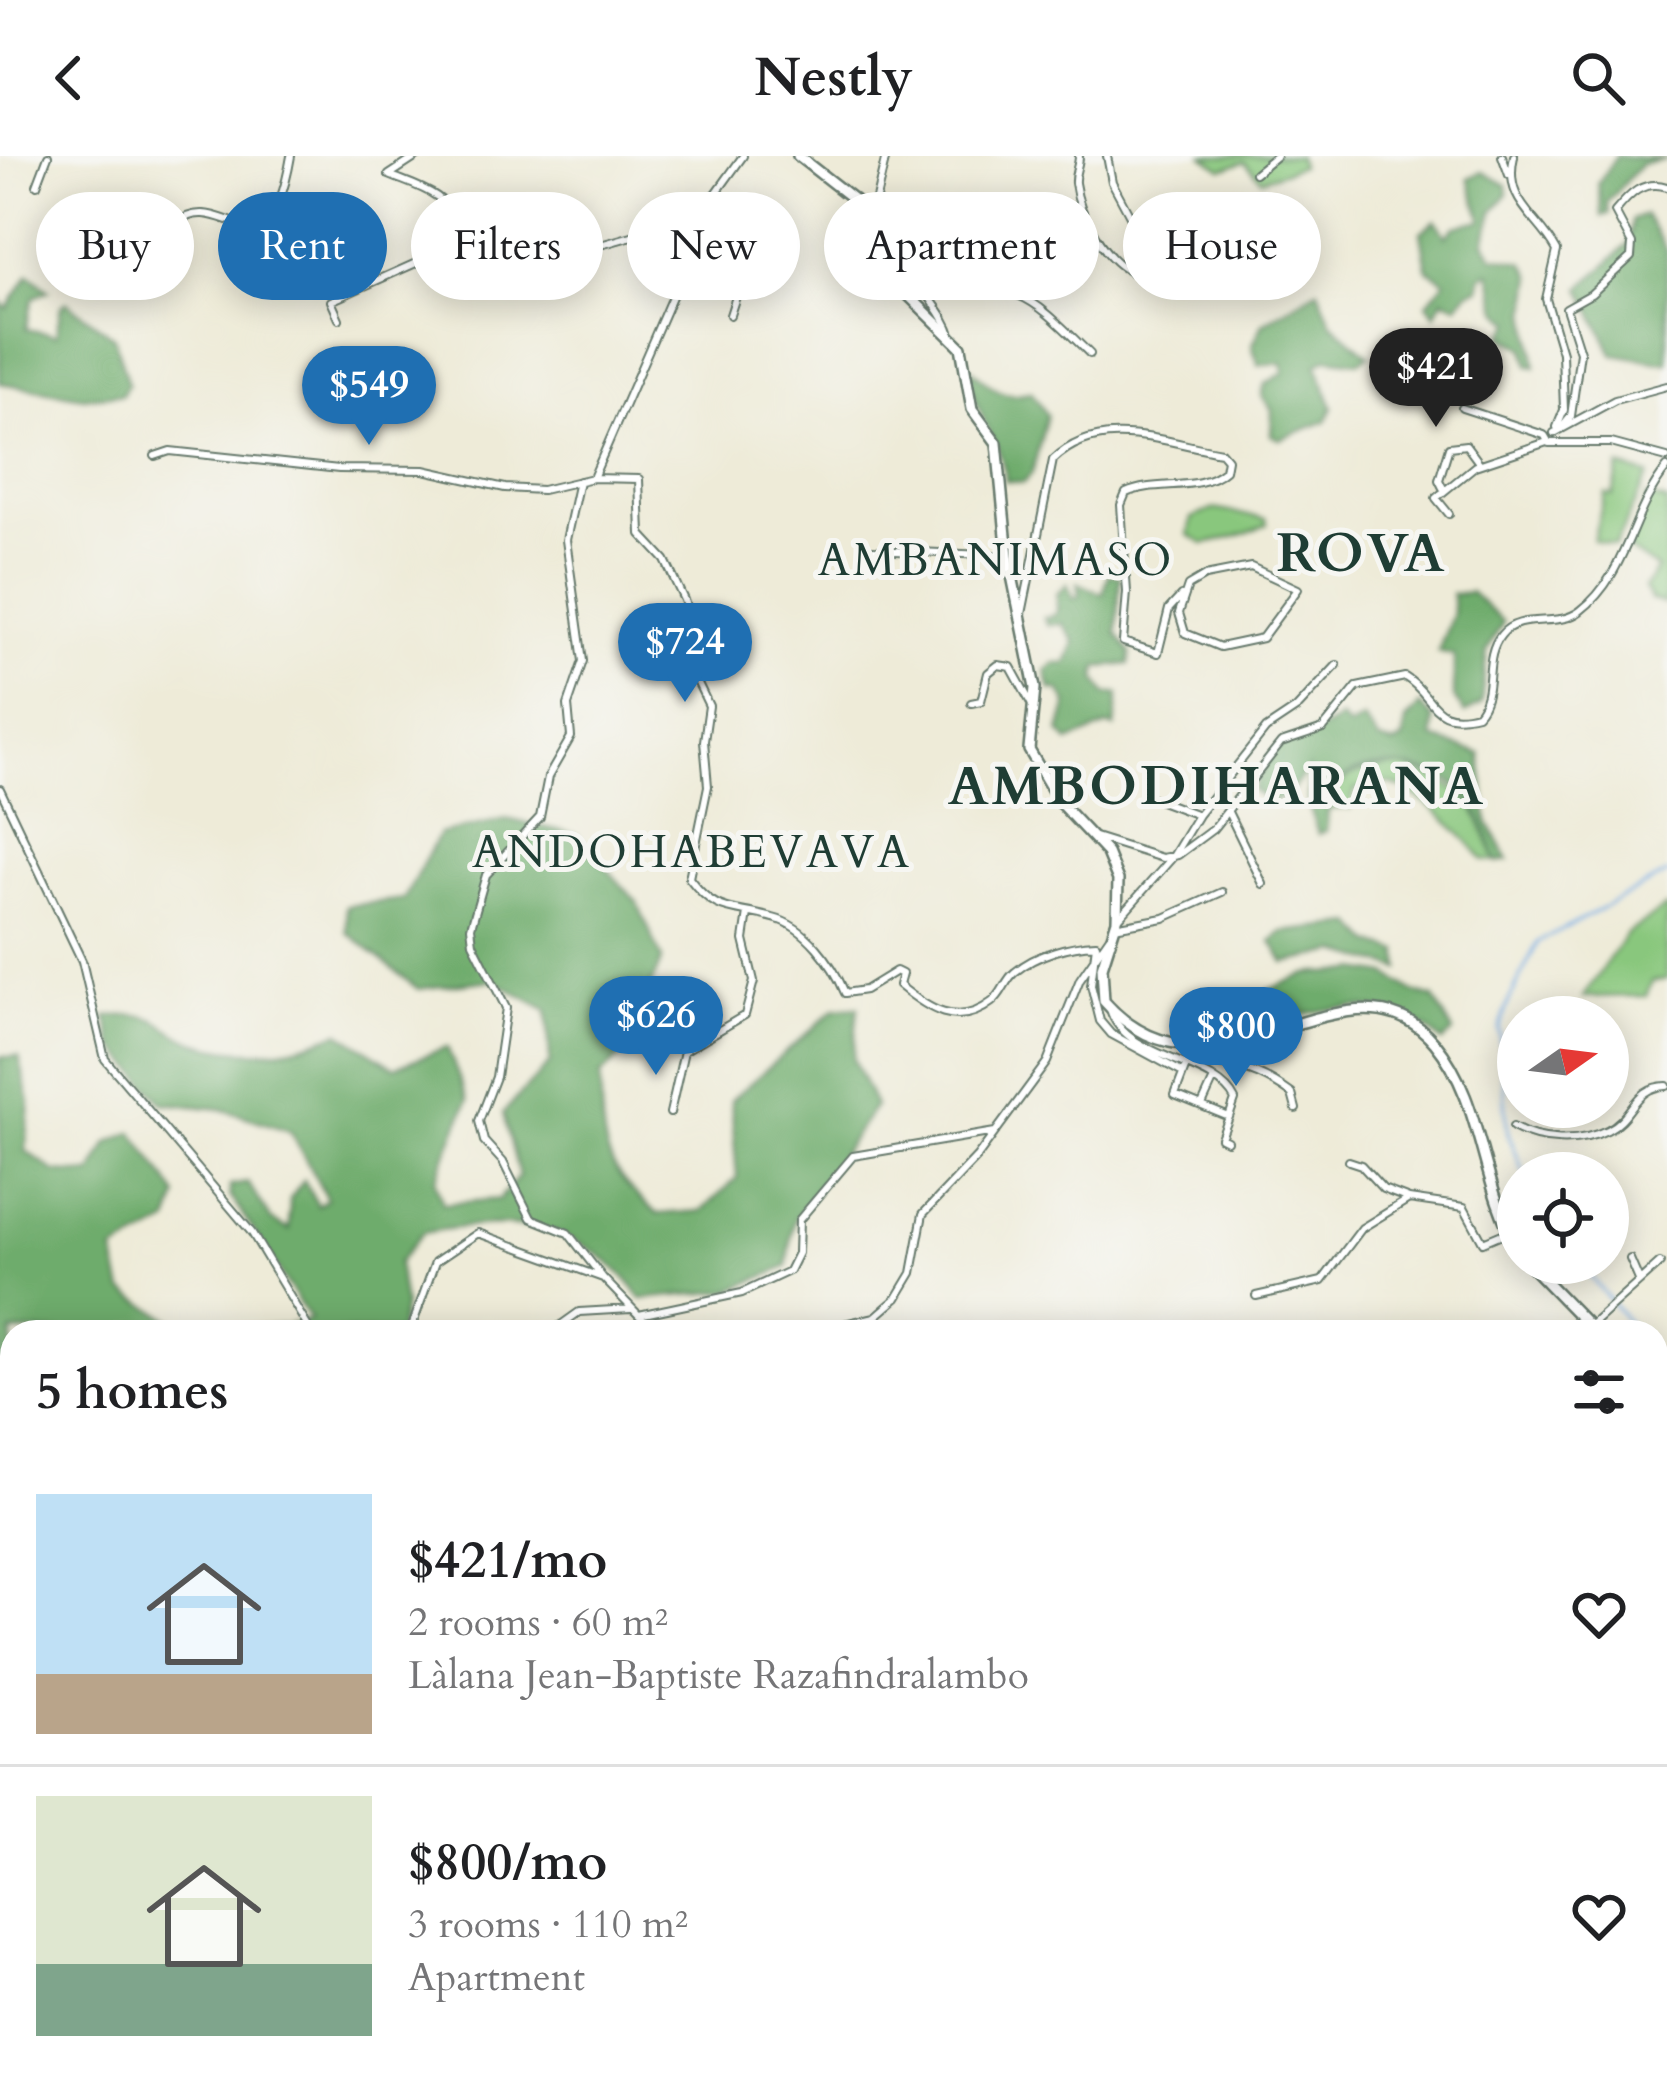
<!DOCTYPE html>
<meta charset="utf-8">
<style>
body{margin:0;font-family:Cardo,serif;background:#f2f2f2;color:#202124;height:100vh;display:flex;flex-direction:column;font-size:45px;white-space:nowrap}
*{box-sizing:border-box;margin:0}
p{font-size:39px;color:#757577}
.icon{flex:none;width:66px;height:66px;fill:none;stroke:currentColor;stroke-width:2;stroke-linecap:round;stroke-linejoin:round}
.map{position:relative;flex:1;overflow:hidden}
.side{position:absolute;left:0px;top:1164px;width:1668px;height:771px;display:flex;flex-direction:column;background:#fff;border-radius:36px 36px 0 0;box-shadow:0 6px 30px #0003}
.side>*{flex:none}
.banner{position:absolute;left:36px;top:36px;width:1596px;height:108px;display:flex;gap:24px}
.needle{width:78px;rotate:76deg}
.buttons{position:absolute;left:1497px;top:840px;display:grid;gap:24px}
.buttons a{display:grid;place-items:center;width:132px;height:132px;border-radius:50%;background:#fff;box-shadow:0 6px 30px #0003;font-size:60px}
.price{position:absolute;translate:-50% -102px;padding:0 27px;border-radius:42px;background:#1f6fb2;color:#fff;font-size:39px;line-height:78px;filter:drop-shadow(0 3px 6px #0008)}
.price::after{content:'';position:absolute;left:50%;top:72px;width:36px;height:27px;margin-left:-18px;background:inherit;clip-path:polygon(0 0,100% 0,50% 100%)}
.price.on{background:#222;color:#fff}
ul{padding:0;list-style:none}
li{display:flex;align-items:center;gap:36px;height:300px;padding:0 36px}
li+li{border-top:3px solid #e0e0e0}
li span{display:grid;place-items:center;flex:none;width:336px;height:240px;border-radius:0px;color:#555}
li>.icon{margin-inline-start:auto}
span .icon{width:144px;height:144px;fill:#fffc;stroke-width:1}
li b{font-size:51px}
h2{display:flex;justify-content:space-between;align-items:center;height:144px;padding:0 36px;font-size:51px}
.tag{padding:0 42px;border-radius:54px;background:#fff;box-shadow:0 6px 30px #0003;font-size:42px;line-height:108px}
.tag.on{background:#1f6fb2;color:#fff}
header{display:flex;justify-content:space-between;align-items:center;height:156px;padding:0 36px;background:#fff;font-size:54px;font-weight:800}
.map>svg:first-child{display:block}
</style>
<header><svg class="icon" aria-label="back" viewBox="0 0 24 24"><path d="M15 5l-7 7 7 7"/></svg>Nestly<svg class="icon" aria-label="search" viewBox="0 0 24 24"><circle cx="10" cy="10" r="6"/><path d="M15 15l6 6"/></svg></header>
<div class="map">
<svg width="1667" height="1933" viewBox="0 0 1667 1933">
<rect width="100%" height="100%" fill="#f6f6f2"/>
<filter id="ink" filterUnits="userSpaceOnUse"><feTurbulence type="fractalNoise" baseFrequency=".00833" numOctaves="2"/><feDisplacementMap in="SourceGraphic" scale="24" xChannelSelector="R" yChannelSelector="G"/><feConvolveMatrix kernelMatrix="1 2 1 2 8 2 1 2 1" color-interpolation-filters="sRGB"/></filter>
<filter id="wash" filterUnits="userSpaceOnUse"><feTurbulence type="fractalNoise" baseFrequency=".004" numOctaves="4" result="noise"/><feDisplacementMap in="SourceGraphic" scale="48" xChannelSelector="R" yChannelSelector="G"/><feGaussianBlur stdDeviation="2.7" result="paint"/><feColorMatrix in="noise" values="0 0 0 0 0 0 0 0 0 0 0 0 0 0 0 0 0 1.4 0 .05"/><feComposite in="paint" operator="in"/></filter>
<g filter="url(#wash)">
<rect width="100%" height="100%" fill="#eeebd8"/>
<path fill="#89c77d" stroke="#548258" stroke-width="3" d="M 1204,0 L 1298,0 L 1300,10 L 1262,23 L 1244,6 L 1222,13 Z
M 1619,311 L 1648,319 L 1615,390 L 1593,384 L 1605,338 L 1613,339 Z
M 1647,341 L 1667,346 L 1665,448 L 1651,444 L 1644,432 L 1657,413 L 1628,393 Z
M 1214,353 L 1266,363 L 1267,368 C 1251,378 1225,383 1205,388 L 1188,379 L 1192,362 Z
M 1399,609 C 1469,635 1470,636 1496,706 L 1483,704 C 1468,682 1413,628 1384,627 C 1375,627 1364,632 1355,634 L 1350,652 L 1329,653 C 1333,616 1369,613 1399,609 Z
M 1667,751 L 1667,823 L 1652,826 L 1646,840 L 1583,841 L 1626,778 Z"/>
<path fill="#6eac6c" stroke="#467450" stroke-width="3" d="M 1616,0 L 1667,4 L 1641,8 L 1607,46 L 1609,58 L 1602,60 L 1598,28 Z
M 1483,16 L 1507,29 L 1508,37 L 1493,56 L 1485,86 L 1493,100 L 1524,106 L 1533,121 L 1528,154 L 1536,211 L 1529,210 L 1524,192 L 1503,180 L 1513,166 L 1499,154 L 1490,116 L 1481,120 L 1480,132 L 1469,136 L 1457,149 L 1443,143 L 1435,159 L 1427,147 L 1445,125 L 1427,113 L 1421,76 L 1436,64 L 1446,80 L 1455,70 L 1482,64 L 1469,22 Z
M 1645,59 L 1667,95 L 1667,207 L 1613,198 L 1581,132 L 1628,88 L 1632,64 Z
M 29,118 L 49,134 L 33,142 L 26,173 L 56,179 L 61,150 L 67,146 L 114,181 L 128,228 L 122,238 L 84,241 L 0,227 L 0,144 L 7,153 Z
M 1318,133 L 1332,167 L 1369,199 L 1358,206 L 1326,202 L 1317,209 L 1333,252 L 1326,265 L 1280,283 L 1271,279 L 1272,254 L 1262,240 L 1265,228 L 1284,217 L 1283,207 L 1259,209 L 1252,190 L 1263,167 Z
M 970,212 C 992,231 1002,245 1031,235 L 1047,259 L 1032,317 L 1023,327 L 1006,325 C 1002,282 969,255 970,212 Z
M 1109,418 L 1120,420 L 1117,478 L 1131,497 L 1129,508 L 1098,511 L 1096,523 L 1106,538 L 1119,538 L 1115,572 L 1108,570 L 1069,586 L 1060,576 L 1068,547 L 1059,534 L 1051,534 L 1046,515 L 1055,507 L 1067,508 L 1075,486 L 1063,467 L 1048,469 L 1044,462 L 1057,458 L 1057,438 L 1067,428 L 1074,443 L 1080,439 L 1078,427 L 1103,438 Z
M 1470,436 L 1503,466 L 1487,495 L 1481,547 L 1465,558 L 1454,542 L 1454,500 L 1438,496 L 1453,457 L 1452,438 Z
M 1420,549 L 1433,562 L 1433,583 L 1481,598 L 1488,666 L 1508,704 L 1496,706 C 1487,683 1480,647 1459,631 C 1427,608 1352,596 1332,638 C 1327,648 1328,664 1326,675 L 1318,678 L 1308,646 L 1308,613 L 1287,640 L 1270,646 L 1252,634 C 1260,621 1267,601 1278,591 C 1294,577 1319,581 1340,562 L 1349,572 L 1363,563 L 1379,585 L 1394,589 L 1403,584 L 1406,565 Z
M 506,663 L 576,678 L 637,746 L 662,803 L 643,848 L 641,882 L 600,920 C 603,993 600,1010 658,1058 L 702,1055 L 737,1022 L 731,944 L 835,853 L 858,851 L 853,903 L 875,950 L 794,1065 L 787,1111 L 729,1135 L 642,1143 C 586,1063 510,1061 422,1077 L 398,1107 L 404,1149 L 399,1176 L 195,1176 C 236,1165 271,1178 310,1163 C 281,1123 260,1080 230,1040 L 230,1030 L 248,1027 L 271,1064 L 289,1074 L 290,1043 L 304,1024 L 318,1050 L 327,1043 L 290,975 L 221,953 L 163,947 L 114,890 L 107,861 C 170,853 154,874 202,888 C 249,902 297,894 339,876 L 395,911 L 447,891 L 468,945 L 435,1025 L 443,1048 L 499,1043 L 519,1020 L 503,957 L 550,907 L 547,854 L 492,824 L 418,833 L 347,776 L 346,750 L 404,743 L 439,678 Z
M 1354,768 L 1372,787 L 1399,795 L 1401,813 L 1338,796 L 1285,807 L 1272,785 L 1282,776 Z
M 1358,814 L 1389,819 L 1413,836 L 1434,842 L 1453,876 L 1442,886 C 1377,822 1289,863 1214,884 L 1207,881 L 1206,864 L 1227,868 L 1238,863 L 1237,850 C 1242,846 1301,819 1308,818 C 1326,815 1341,818 1358,814 Z
M 0,901 L 19,901 L 30,946 L 26,995 L 55,1016 L 92,1018 L 108,987 L 133,976 L 178,1040 L 169,1067 L 114,1096 L 123,1135 L 191,1176 L 12,1176 L 12,1320 L 0,1321 Z"/>
<g fill="none" stroke-linecap="round" stroke-linejoin="round">
<path stroke="#74ace3" stroke-width="3" d="M 1524,1017 L 1508,977 L 1502,910 L 1499,873 L 1509,845 L 1538,786 L 1667,718
M 1580,1107 L 1635,1176
M 1656,1199 L 1667,1211
M 1313,1923 L 1335,1933"/>
</g>
</g>
<g filter="url(#ink)">
<g fill="none" stroke-linecap="round" stroke-linejoin="round">
<g stroke="#677a6d" stroke-width="10">
<path id="minor" d="M 743,0 L 694,68 L 683,115 L 593,322 L 639,323 L 641,378 L 665,404 L 684,444 L 692,470 L 695,521 L 709,550 L 704,585 L 708,630 L 689,722 C 718,760 731,750 773,762 C 806,770 833,808 845,837 L 865,834 L 896,815 L 902,818 L 899,829 C 928,853 957,873 992,846 C 1003,838 1005,824 1015,816 C 1036,798 1070,789 1096,788 L 1091,829 L 1100,865 L 1111,878 L 1183,917
M 1079,0 C 1079,10 1074,17 1075,27 C 1079,58 1105,107 1136,118 C 1153,124 1174,123 1192,125
M 1107,0 L 1112,26 L 1144,86 L 1244,98 L 1294,69
M 1502,0 L 1509,19
M 1514,0 C 1503,47 1538,59 1557,95 L 1546,143 L 1562,197 L 1564,254 L 1557,271
M 1255,17 L 1276,0
M 37,29 L 48,0
M 873,55 L 886,0
M 176,68 C 222,27 268,134 291,0
M 604,88 L 681,66 L 694,68
M 684,113 L 740,128 L 730,159
M 926,137 C 1019,126 1025,134 1090,198
M 339,163 L 331,145 L 454,90 L 460,73 C 449,37 418,31 389,19 L 418,0
M 952,181 C 939,138 898,131 934,80 L 1007,133
M 1462,252 L 1544,279
M 1564,269 L 1571,260 L 1580,196 L 1566,152 L 1591,138 L 1631,101 L 1632,88 L 1615,56 C 1629,39 1643,23 1667,31
M 1554,277 L 1615,244 L 1667,230
M 1545,280 L 1549,287 L 1611,287 L 1667,302
M 155,300 L 170,295 L 339,313 L 424,314 L 505,332 L 542,334 L 593,322
M 579,325 L 566,384 L 583,505 L 568,549 L 571,581 L 548,621 L 540,661 L 486,719 L 471,771 L 473,787 L 506,852 L 496,921 L 479,965 L 484,985 L 503,1006 L 531,1062 L 568,1077 L 603,1122
M 1443,332 L 1439,324 L 1449,291 L 1466,289 L 1480,308
M 1449,358 L 1436,342 L 1475,310 L 1547,286
M 873,394 L 1008,400
M 1251,411 L 1298,433 L 1262,482 L 1220,491 L 1185,477 L 1179,457 L 1188,430 L 1205,420 Z
M 1022,458 L 1053,304 C 1100,258 1166,287 1221,296 L 1227,303 L 1225,314 C 1199,337 1157,323 1126,337 L 1121,349 L 1127,436 L 1123,486 L 1158,497 L 1169,453 L 1181,440
M 971,547 L 981,545 L 988,517 L 998,509 L 1011,511 L 1032,549
M 0,633 L 82,805 L 105,903 L 252,1077 L 311,1176
M 1147,640 L 1198,659
M 1228,656 L 1263,728
M 1095,681 L 1162,702 L 1178,699 L 1213,673 L 1281,587 L 1323,573 L 1357,531 L 1405,521 C 1436,540 1430,570 1477,558 C 1497,536 1482,502 1501,479 C 1520,455 1557,473 1580,455 C 1628,418 1630,357 1667,312
M 1119,762 L 1172,702 L 1198,659 L 1266,573 L 1296,553 L 1337,509
M 1114,771 L 1164,762 L 1222,736
M 1110,853 C 1124,904 1216,903 1235,944 L 1229,961 L 1175,939 L 1186,910
M 1190,909 C 1227,903 1262,916 1292,938 L 1296,953
M 1202,949 L 1213,925
M 670,957 L 684,895 L 745,859 L 754,825 L 744,784 L 748,757
M 1513,971 C 1540,986 1579,988 1607,974 C 1634,961 1633,930 1667,930
M 1227,985 L 1221,982 L 1229,961
M 1349,1005 L 1361,1009 L 1383,1033 L 1409,1043
M 1630,1103 L 1639,1124
M 1256,1140 L 1322,1125 L 1362,1072 L 1409,1043 L 1464,1051 L 1483,1086 L 1509,1075
M 639,1159 L 742,1137 L 789,1115 L 798,1097 L 799,1064 L 853,1000 L 995,976
M 1591,1169 L 1660,1107
M 410,1176 L 435,1106 L 478,1077 L 603,1122 L 655,1176
M 551,1176 L 579,1156 L 631,1153
M 809,1176 L 875,1161 L 897,1142 L 912,1117 L 923,1058 L 977,1001 L 1047,906 L 1080,823 L 1109,781
M 1656,1359 L 1667,1378
M 1656,1392 L 1667,1380
M 1656,1548 L 1667,1499
M 0,1556 L 12,1551
M 1656,1759 L 1667,1762
M 1115,1923 L 1115,1933"/>
</g>
<g stroke="#677a6d" stroke-width="14">
<path id="major" d="M 798,0 L 880,64 L 900,131 L 961,191 L 972,253 L 997,287 L 1008,400 L 1035,532 L 1029,594 L 1060,647 L 1107,697 L 1118,724 L 1117,764 L 1102,811 L 1104,845 C 1212,968 1350,784 1435,887 C 1483,945 1480,1028 1518,1092
M 1528,1107 L 1595,1176
M 1656,1234 L 1667,1245"/>
</g>
<use href="#minor" stroke="#fff" stroke-width="6"/>
<use href="#major" stroke="#fff" stroke-width="9"/>
</g>
</g>
<g text-anchor="middle" dominant-baseline="central" stroke-width="10" stroke-linejoin="round" paint-order="stroke">
<g font-size="45" letter-spacing="3" fill="#1f3d34" stroke="#f6f6f2">
<text x="996" y="404">AMBANIMASO</text>
<text x="692" y="696">ANDOHABEVAVA</text>
</g>
<g font-size="54" font-weight="bold" letter-spacing="3" fill="#1f3d34" stroke="#f6f6f2">
<text x="1362" y="398">ROVA</text>
<text x="1217" y="631">AMBODIHARANA</text>
</g>
</g>
</svg>
<div class="buttons">
<a><svg class="needle" viewBox="-14 -14 28 28"><path d="M0-13l5 13h-10z" fill="#e53935"/><path d="M0 13l5-13h-10z" fill="#757577"/></svg></a>
<a><svg class="icon" aria-label="locate" viewBox="0 0 24 24"><circle cx="12" cy="12" r="6"/><path d="M12 2v4M12 18v4M2 12h4M18 12h4"/></svg></a>
</div>
<b class="price on" style="left:1436px;top:274px">$421</b>
<b class="price" style="left:369px;top:292px">$549</b>
<b class="price" style="left:685px;top:549px">$724</b>
<b class="price" style="left:656px;top:922px">$626</b>
<b class="price" style="left:1236px;top:933px">$800</b>
<div class="banner">
<a class="tag">Buy</a>
<a class="tag on">Rent</a>
<a class="tag">Filters</a>
<a class="tag">New</a>
<a class="tag">Apartment</a>
<a class="tag">House</a>
</div>
<section class="side">
<h2>5 homes<svg class="icon" aria-label="filters" viewBox="0 0 24 24"><path d="M4 7h16M4 17h16"/><circle cx="9" cy="7" r="2"/><circle cx="15" cy="17" r="2"/></svg></h2>
<ul>
<li><span style="background:linear-gradient(#bfe0f5 75%,#b9a48a 0)"><svg class="icon" aria-label="home" viewBox="0 0 24 24"><path d="M3 11l9-7 9 7M6 9v11h12V9"/></svg></span><div><b>$421/mo</b><p>2 rooms · 60 m²</p><p>Làlana Jean-Baptiste Razafindralambo</p></div><svg class="icon" aria-label="heart" viewBox="0 0 24 24"><path d="M12 20l-8-8c-3-5 5-10 8-4 3-6 11-1 8 4z"/></svg></li>
<li><span style="background:linear-gradient(#dfe7d0 70%,#7fa58c 0)"><svg class="icon" aria-label="home" viewBox="0 0 24 24"><path d="M3 11l9-7 9 7M6 9v11h12V9"/></svg></span><div><b>$800/mo</b><p>3 rooms · 110 m²</p><p>Apartment</p></div><svg class="icon" aria-label="heart" viewBox="0 0 24 24"><path d="M12 20l-8-8c-3-5 5-10 8-4 3-6 11-1 8 4z"/></svg></li>
</ul>
</section>
</div>
